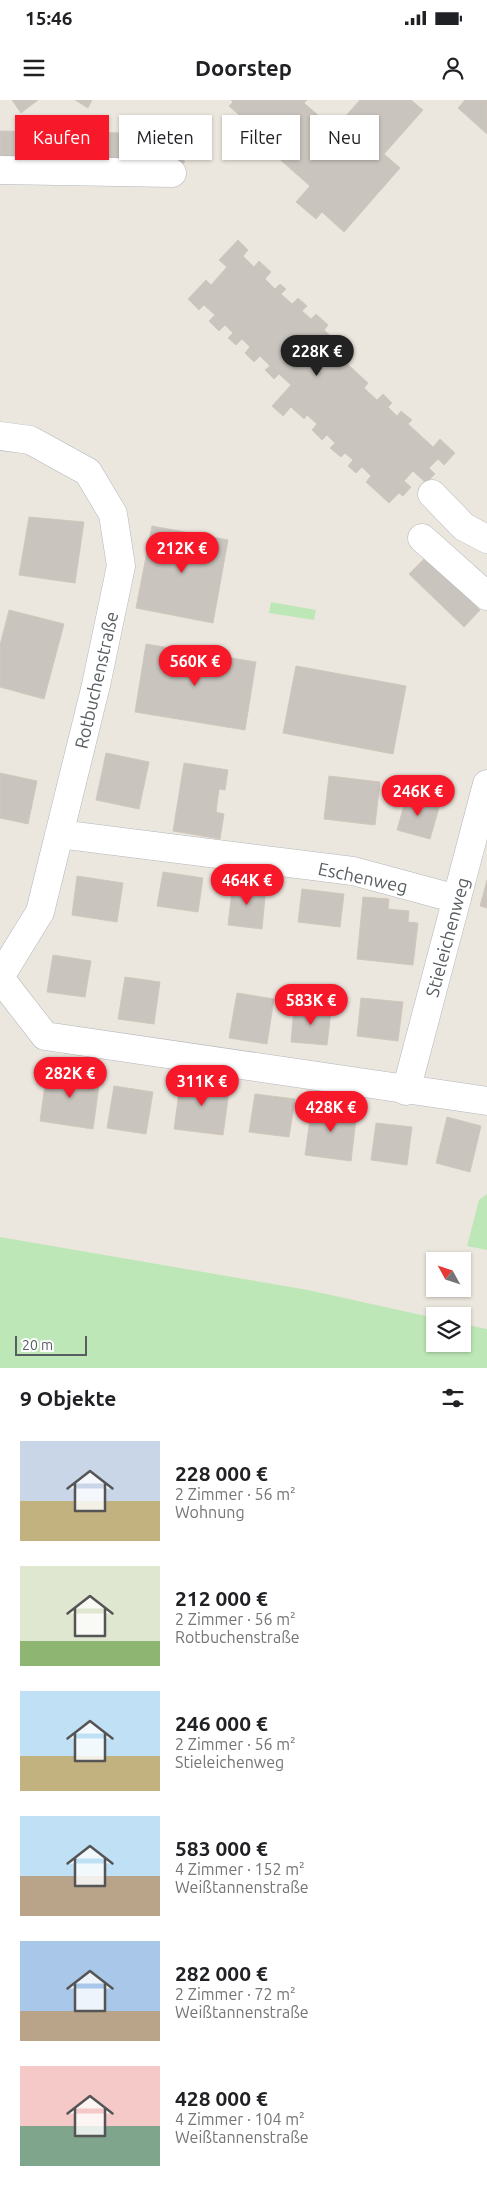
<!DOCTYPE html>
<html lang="de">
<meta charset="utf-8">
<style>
body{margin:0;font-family:Ubuntu,sans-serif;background:#f6f6f6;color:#202124;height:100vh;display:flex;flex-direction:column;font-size:19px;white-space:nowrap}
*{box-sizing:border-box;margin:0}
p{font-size:16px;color:#757577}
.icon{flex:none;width:28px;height:28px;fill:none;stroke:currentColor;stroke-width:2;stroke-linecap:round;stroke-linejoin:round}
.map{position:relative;height:1268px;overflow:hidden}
.side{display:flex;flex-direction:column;background:#fff;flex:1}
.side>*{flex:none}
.banner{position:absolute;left:15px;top:15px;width:458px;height:45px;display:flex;gap:10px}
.needle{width:32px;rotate:310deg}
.tools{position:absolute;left:426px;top:1152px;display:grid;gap:10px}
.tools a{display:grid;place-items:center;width:45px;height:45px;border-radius:0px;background:#fff;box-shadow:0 1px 4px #0004;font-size:25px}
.scale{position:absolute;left:15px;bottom:12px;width:72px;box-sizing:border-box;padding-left:5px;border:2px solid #575d61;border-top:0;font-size:14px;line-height:18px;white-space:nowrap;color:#575d61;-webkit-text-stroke:4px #fff;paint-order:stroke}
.price{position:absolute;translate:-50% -42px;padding:0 11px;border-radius:18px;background:#f7192a;color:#fff;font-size:16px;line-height:32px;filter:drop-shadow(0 1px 2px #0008)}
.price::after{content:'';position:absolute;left:50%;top:30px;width:15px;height:11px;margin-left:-8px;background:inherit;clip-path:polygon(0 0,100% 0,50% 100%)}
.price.active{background:#222;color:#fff}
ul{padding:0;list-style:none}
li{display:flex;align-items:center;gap:15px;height:125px;padding:0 20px}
li span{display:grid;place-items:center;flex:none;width:140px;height:100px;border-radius:0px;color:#555}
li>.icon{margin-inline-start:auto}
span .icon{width:60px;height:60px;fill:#fffc;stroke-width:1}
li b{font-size:21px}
h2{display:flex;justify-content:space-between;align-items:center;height:60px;padding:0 20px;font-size:21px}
.tag{padding:0 18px;border-radius:0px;background:#fff;box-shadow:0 1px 4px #0004;font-size:18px;line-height:45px}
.tag.active{background:#f7192a;color:#fff}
.status{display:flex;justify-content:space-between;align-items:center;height:35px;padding:0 25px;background:#fff;direction:ltr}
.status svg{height:14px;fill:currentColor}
header{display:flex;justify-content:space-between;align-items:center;height:65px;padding:0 20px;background:#fff;font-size:22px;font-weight:700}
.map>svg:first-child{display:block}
</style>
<div class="status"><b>15:46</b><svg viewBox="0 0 49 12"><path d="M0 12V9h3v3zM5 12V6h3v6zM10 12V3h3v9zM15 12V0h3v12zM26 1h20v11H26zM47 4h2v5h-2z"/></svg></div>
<header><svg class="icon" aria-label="menu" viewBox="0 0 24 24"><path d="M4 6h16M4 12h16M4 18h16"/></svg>Doorstep<svg class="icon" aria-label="person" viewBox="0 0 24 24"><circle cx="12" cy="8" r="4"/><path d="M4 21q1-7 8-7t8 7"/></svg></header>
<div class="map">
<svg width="487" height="1268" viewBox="0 0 487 1268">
<rect width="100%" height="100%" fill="#ece7de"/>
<path fill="#bee7b7" d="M 271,502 L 316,510 L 314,520 L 269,513 Z
M 487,1094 L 487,1150 L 467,1146 L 479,1100 Z
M 0,1137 L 308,1190 L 435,1218 L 435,1244 L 462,1244 L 463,1224 L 487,1229 L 487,1268 L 0,1268 Z"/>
<path fill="#c9c4bd" stroke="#d1c7bc" d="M 12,0 L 38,0 L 21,13 Z
M 75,0 L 92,0 L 88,8 Z
M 231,0 L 307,0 L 304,3 L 334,29 L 360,0 L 411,0 L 423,10 L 384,54 L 400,68 L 344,132 L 322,112 L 316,119 L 296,102 L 310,86 L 267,48 L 271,43 L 229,6 L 233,2 Z
M 465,0 L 487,0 L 487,34 L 458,8 Z
M 0,31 L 185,34 L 184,63 L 0,60 Z
M 238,140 L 248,150 L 243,156 L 254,167 L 259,161 L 271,172 L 265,179 L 275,189 L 280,184 L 286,189 L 281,194 L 292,204 L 298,198 L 307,206 L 302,211 L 311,219 L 316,214 L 328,225 L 324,230 L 334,239 L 322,253 L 335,265 L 341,258 L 368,283 L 364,288 L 377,300 L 383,294 L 392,303 L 388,307 L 397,316 L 401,311 L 412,320 L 408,324 L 433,347 L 440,339 L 455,353 L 444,365 L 438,359 L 429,368 L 435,374 L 426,383 L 413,371 L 404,381 L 411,387 L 403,396 L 399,393 L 389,403 L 366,382 L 371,376 L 362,367 L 356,373 L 348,366 L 353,360 L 345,353 L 341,357 L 330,348 L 335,343 L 327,335 L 322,340 L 312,330 L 317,324 L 307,315 L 304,319 L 291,307 L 283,316 L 272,306 L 291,285 L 279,274 L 274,279 L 265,270 L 270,266 L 260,256 L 254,262 L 245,253 L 250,247 L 242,239 L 236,245 L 228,238 L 233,233 L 225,225 L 219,231 L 209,221 L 215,215 L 204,205 L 199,210 L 188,199 L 206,180 L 211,185 L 227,167 L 219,160 Z
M 29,417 L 84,422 L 75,483 L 19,475 Z
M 152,426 L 228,440 L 213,523 L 136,508 Z
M 426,457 L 480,510 L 464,527 L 409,474 Z
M 9,510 L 64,524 L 44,599 L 0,587 L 0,545 Z
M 146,544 L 256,562 L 245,630 L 135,612 Z
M 296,566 L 406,586 L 393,654 L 283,633 Z
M 106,653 L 149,662 L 139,709 L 96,700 Z
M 184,663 L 228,670 L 225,690 L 219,689 L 216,712 L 224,714 L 220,739 L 173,731 Z
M 0,673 L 37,681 L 28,724 L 0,718 Z
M 329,676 L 380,682 L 375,725 L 324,719 Z
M 407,695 L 440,704 L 430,739 L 397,730 Z
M 163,772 L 203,778 L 198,812 L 157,806 Z
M 77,776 L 123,783 L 117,822 L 72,815 Z
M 487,780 L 487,808 L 480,806 Z
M 233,782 L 266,786 L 262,829 L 228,825 Z
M 302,789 L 344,794 L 340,827 L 298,822 Z
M 363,797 L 389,799 L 388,809 L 409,811 L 408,822 L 418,823 L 413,865 L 357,859 Z
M 53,855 L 91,861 L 85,897 L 47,892 Z
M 125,877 L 160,882 L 154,924 L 118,919 Z
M 237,893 L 274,899 L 267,944 L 229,938 Z
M 361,898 L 403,902 L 398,941 L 357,936 Z
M 294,907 L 331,911 L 327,945 L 291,942 Z
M 47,970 L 100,978 L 93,1029 L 40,1021 Z
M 181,978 L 230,984 L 223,1035 L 174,1029 Z
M 114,986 L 153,992 L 146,1034 L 107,1028 Z
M 255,994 L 295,999 L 289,1037 L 249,1032 Z
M 312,1005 L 357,1011 L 351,1061 L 305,1055 Z
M 447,1017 L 481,1026 L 470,1072 L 436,1063 Z
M 376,1023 L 412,1027 L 407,1065 L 371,1060 Z"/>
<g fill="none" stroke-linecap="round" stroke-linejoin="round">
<g stroke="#b1b6bb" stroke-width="29">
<path id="minor" d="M 0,70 L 172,73
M 0,336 L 30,340 L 88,372 L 113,414 L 121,466 L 96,585 L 40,812 L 0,877
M 432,394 L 464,427 L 487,439
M 422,438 L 487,496
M 59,734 L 353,771 L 457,799
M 0,878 L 45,936 L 487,1001
M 406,991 L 487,684"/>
</g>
<use href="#minor" stroke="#fff" stroke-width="28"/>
</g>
<g text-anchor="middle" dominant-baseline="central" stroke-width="4" stroke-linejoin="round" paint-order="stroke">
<g font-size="18" fill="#575d61" stroke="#fff">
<text transform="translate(96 580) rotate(-77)">Rotbuchenstraße</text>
<text transform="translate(363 777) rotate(12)">Eschenweg</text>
<text transform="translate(447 837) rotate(-75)">Stieleichenweg</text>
</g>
</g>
</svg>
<div class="tools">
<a><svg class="needle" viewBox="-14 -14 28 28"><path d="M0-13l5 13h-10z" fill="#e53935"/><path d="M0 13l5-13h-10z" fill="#757577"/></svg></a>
<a><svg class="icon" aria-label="layers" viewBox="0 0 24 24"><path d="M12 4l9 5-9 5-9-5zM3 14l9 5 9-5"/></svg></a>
</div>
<div class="scale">20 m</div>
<b class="price active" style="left:317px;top:277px">228K €</b>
<b class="price" style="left:182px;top:474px">212K €</b>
<b class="price" style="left:195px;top:587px">560K €</b>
<b class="price" style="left:418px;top:717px">246K €</b>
<b class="price" style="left:247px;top:806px">464K €</b>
<b class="price" style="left:311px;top:926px">583K €</b>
<b class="price" style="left:70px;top:999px">282K €</b>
<b class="price" style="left:202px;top:1007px">311K €</b>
<b class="price" style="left:331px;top:1033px">428K €</b>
<div class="banner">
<a class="tag active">Kaufen</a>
<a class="tag">Mieten</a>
<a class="tag">Filter</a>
<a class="tag">Neu</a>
</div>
</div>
<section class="side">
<h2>9 Objekte<svg class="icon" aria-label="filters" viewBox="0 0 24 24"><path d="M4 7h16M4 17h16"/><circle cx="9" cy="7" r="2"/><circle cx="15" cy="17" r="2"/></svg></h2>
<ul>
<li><span style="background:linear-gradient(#c9d6e8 60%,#c2b280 0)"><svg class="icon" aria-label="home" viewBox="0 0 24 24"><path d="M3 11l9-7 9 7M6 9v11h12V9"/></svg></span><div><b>228 000 €</b><p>2 Zimmer · 56 m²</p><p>Wohnung</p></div></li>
<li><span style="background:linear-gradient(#dfe7d0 75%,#8fb573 0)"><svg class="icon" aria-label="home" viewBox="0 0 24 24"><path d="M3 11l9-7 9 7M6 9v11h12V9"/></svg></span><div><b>212 000 €</b><p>2 Zimmer · 56 m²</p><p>Rotbuchenstraße</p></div></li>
<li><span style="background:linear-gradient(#bfe0f5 65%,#c2b280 0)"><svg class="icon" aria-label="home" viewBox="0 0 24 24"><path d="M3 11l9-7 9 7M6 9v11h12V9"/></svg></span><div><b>246 000 €</b><p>2 Zimmer · 56 m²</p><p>Stieleichenweg</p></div></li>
<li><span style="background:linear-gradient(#bfe0f5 60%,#b9a48a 0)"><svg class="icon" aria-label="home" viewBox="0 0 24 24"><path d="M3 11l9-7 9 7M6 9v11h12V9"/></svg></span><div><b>583 000 €</b><p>4 Zimmer · 152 m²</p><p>Weißtannenstraße</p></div></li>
<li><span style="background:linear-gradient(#a9c7e8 70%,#b9a48a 0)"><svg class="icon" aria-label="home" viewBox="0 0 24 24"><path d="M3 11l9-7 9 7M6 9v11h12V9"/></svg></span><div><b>282 000 €</b><p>2 Zimmer · 72 m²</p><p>Weißtannenstraße</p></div></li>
<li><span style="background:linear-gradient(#f6c9c9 60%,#7fa58c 0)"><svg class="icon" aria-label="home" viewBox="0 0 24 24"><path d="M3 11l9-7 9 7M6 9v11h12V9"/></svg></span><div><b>428 000 €</b><p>4 Zimmer · 104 m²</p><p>Weißtannenstraße</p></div></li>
</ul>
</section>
